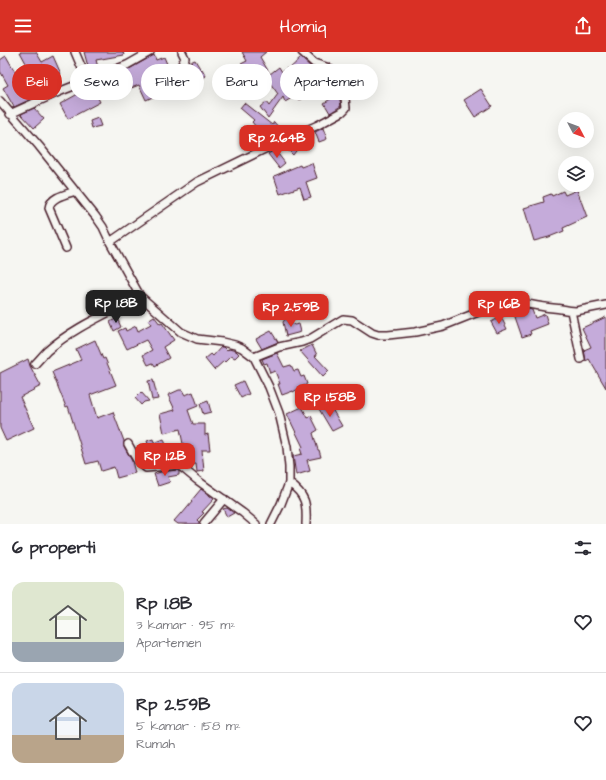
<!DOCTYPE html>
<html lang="id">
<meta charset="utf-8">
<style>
body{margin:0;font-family:"Architects Daughter",sans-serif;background:#f7f7f7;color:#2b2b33;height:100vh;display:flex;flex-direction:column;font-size:15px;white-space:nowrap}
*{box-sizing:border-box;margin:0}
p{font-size:13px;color:#7c7c81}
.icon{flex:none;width:22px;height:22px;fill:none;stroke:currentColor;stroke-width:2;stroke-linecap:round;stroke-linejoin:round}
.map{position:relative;height:472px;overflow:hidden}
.sheet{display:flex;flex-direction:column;background:#fff;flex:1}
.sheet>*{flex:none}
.hud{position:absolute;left:12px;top:12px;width:400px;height:36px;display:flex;gap:8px}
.needle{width:26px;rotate:131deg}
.tools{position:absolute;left:558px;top:60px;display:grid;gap:8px}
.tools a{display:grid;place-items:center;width:36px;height:36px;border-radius:50%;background:#fff;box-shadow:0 4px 16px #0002;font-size:20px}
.price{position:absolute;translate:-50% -34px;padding:0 9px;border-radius:8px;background:#d93025;color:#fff;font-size:13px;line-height:26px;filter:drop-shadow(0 1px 2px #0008)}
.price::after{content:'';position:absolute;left:50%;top:24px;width:12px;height:9px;margin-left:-6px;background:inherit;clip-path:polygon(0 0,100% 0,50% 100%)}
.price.active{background:#222;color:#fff}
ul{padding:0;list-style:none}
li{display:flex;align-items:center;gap:12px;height:100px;padding:0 12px}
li+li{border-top:1px solid #e1e1e2}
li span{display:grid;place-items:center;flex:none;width:112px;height:80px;border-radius:12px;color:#555}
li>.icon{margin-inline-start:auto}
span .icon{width:48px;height:48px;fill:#fffc;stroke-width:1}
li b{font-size:17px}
h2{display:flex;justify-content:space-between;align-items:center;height:48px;padding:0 12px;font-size:17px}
.chip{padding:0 14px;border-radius:18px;background:#fff;box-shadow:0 4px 16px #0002;font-size:14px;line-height:36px}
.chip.active{background:#d93025;color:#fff}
header{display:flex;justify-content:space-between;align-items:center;height:52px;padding:0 12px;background:#d93025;color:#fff;font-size:18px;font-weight:600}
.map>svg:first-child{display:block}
</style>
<header><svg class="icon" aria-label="menu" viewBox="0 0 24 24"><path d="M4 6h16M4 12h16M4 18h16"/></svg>Homiq<svg class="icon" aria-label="share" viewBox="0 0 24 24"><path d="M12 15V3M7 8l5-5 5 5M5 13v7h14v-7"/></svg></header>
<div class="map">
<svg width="606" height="472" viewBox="0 0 606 472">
<rect width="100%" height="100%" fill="#f6f6f2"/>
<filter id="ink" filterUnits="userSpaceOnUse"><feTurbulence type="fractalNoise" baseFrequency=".025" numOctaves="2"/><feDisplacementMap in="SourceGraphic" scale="8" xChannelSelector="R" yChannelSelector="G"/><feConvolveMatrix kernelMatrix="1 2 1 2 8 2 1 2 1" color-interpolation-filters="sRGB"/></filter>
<g filter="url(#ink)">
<path fill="#c5abda" stroke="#4a1f2b" d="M 20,0 L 36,0 L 42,10 L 53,4 L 61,22 L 59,22 L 61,30 L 53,32 L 55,36 L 14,55 L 3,36 L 8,33 L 0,19 L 0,8 L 6,4 L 21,30 L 33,24 Z
M 84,0 L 123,0 L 124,3 L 96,8 L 99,19 L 90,22 Z
M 242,0 L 266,0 L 260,5 L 270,22 L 279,15 L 282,20 L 287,16 L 288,18 L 301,6 L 312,16 L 326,20 L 333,29 L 311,43 L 308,37 L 300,48 L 295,44 L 285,50 L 283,45 L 268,66 L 260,55 L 266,50 L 269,54 L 278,42 L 262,20 L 249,28 L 241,12 L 247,9 Z
M 154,3 L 156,8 L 164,5 L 167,12 L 146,21 L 149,27 L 148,28 L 155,44 L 146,48 L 139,33 L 121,40 L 120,37 L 111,41 L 105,27 L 129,17 Z
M 195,8 L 201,18 L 202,17 L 206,24 L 194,32 L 196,36 L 183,42 L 181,37 L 169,42 L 164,30 L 178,24 L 177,22 L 190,16 L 188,11 Z
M 252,33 L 258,41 L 253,45 L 247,37 Z
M 92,34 L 100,50 L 68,67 L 60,52 Z
M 481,37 L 492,54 L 475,65 L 464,48 Z
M 337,43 L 340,48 L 341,54 L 330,61 L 324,51 Z
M 244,51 L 272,73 L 274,70 L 280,77 L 273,83 L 266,75 L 260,80 L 252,70 L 254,68 L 240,56 Z
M 34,56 L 44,67 L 34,76 L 21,62 Z
M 98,66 L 101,74 L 92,76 L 90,69 Z
M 323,76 L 327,87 L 319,90 L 315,80 Z
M 296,88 L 301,92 L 293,103 L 284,94 Z
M 275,98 L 285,111 L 279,116 L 268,102 Z
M 312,111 L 317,126 L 306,130 L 311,145 L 304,147 L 300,135 L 280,142 L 274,124 L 300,113 L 301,115 Z
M 577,138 L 587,165 L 563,176 L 564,179 L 549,185 L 534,189 L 524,156 L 544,150 L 543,145 L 551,142 L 552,144 L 563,139 L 565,143 Z
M 528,257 L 532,258 L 535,266 L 545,262 L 548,272 L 530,279 L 531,282 L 522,285 L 514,262 L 526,258 Z
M 154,264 L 160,272 L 162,271 L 174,288 L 163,295 L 169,306 L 155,314 L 153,311 L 148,313 L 143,303 L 152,298 L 146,288 L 127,297 L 118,279 L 125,276 L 126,279 L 136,274 L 138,279 L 151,272 L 148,268 Z
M 501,265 L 507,277 L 497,281 L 491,270 Z
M 606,265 L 606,336 L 589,307 L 586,309 L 584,298 L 591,295 L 582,276 Z
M 117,266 L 121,275 L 114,279 L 110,270 Z
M 286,266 L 294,273 L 299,272 L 301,280 L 286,284 L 283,270 Z
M 271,279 L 278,290 L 262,297 L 256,287 Z
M 95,288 L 103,307 L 105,306 L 116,333 L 90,343 L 97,366 L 113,360 L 124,389 L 124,394 L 132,409 L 135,421 L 117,426 L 114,415 L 101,419 L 98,409 L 86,412 L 68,354 L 66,355 L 52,320 L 81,308 L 76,297 Z
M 312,293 L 317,303 L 315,304 L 329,319 L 323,325 L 300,299 Z
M 221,295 L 223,295 L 227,299 L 229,297 L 236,299 L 239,302 L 235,306 L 231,304 L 225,310 L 224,309 L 214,318 L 205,307 L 211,302 L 213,304 Z
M 277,301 L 284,315 L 291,313 L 294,319 L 298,318 L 301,325 L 304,324 L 307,332 L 293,340 L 293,339 L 282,343 L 278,332 L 280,332 L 275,319 L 270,321 L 267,311 L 264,312 L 262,307 Z
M 28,307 L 30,314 L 41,334 L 20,345 L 34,376 L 6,389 L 0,376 L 0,321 Z
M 153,328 L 158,347 L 152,348 L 148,329 Z
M 243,329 L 249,342 L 241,346 L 234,333 Z
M 179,338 L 182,338 L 185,343 L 193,340 L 198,354 L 188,358 L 193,372 L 205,372 L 205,383 L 208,382 L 210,398 L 202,398 L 204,419 L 197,420 L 196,412 L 186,413 L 183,410 L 183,402 L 185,402 L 180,377 L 164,381 L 160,362 L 175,358 L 168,343 Z
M 141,340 L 149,349 L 144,350 L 141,353 L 135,346 Z
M 208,349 L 211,360 L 203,362 L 200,352 Z
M 329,352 L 342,374 L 332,379 L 319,357 Z
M 302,355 L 308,366 L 311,364 L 318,378 L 313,381 L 318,398 L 319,398 L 321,405 L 307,408 L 310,419 L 296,423 L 293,404 L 302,402 L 300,396 L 303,395 L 287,362 Z
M 153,387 L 154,391 L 164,387 L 169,403 L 161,406 L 161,403 L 153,406 L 152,405 L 147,407 L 142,398 L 149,395 L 147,389 Z
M 177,418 L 179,419 L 179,423 L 168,425 L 170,430 L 158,434 L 154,422 L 161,420 Z
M 201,437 L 214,447 L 202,460 L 204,461 L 197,468 L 199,470 L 199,472 L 178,472 L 174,469 L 181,461 L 182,462 L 192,450 L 191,449 Z
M 227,456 L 234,461 L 227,465 L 223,457 Z"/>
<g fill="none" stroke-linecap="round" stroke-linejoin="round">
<g stroke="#4a1f2b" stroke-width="10">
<path id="minor" d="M 75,0 L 87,28
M 182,0 L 185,6 L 182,12
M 0,49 L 39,94 L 96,165 L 103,175 L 110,190 L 140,244 L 165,266 L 181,280 L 197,287 L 222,290 L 235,293 L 242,296 L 254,305 L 269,335 L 279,361 L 287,395 L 289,415 L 289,431 L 281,452 L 271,472
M 10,62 L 61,39 L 127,13 L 150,0
M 110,190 L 197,130 L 275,92 L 318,73 L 342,60 L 346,56 L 345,46 L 341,33 L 336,25 L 329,16 L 314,11 L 302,0
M 66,196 L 49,156 C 50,145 67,142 76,139
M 571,259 L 581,307
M 254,305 L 279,295 L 302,290 L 310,287 L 343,267 L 352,268 L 372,281 L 378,283 L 388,283 L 415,280 L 443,274 L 501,251 C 516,248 530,253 545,255 C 550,256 556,256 561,257 C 566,258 571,259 576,259 L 606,253
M 35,312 C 39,308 43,303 47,299 C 74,275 109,261 140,244
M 128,392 L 137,408 L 146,416 L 179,413 L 197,428 L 243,461 L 256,472
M 289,431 C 306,443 307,452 306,472
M 204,471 L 224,447"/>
</g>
<use href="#minor" stroke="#f6f6f2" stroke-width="7"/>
</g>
</g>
</svg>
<div class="tools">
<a><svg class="needle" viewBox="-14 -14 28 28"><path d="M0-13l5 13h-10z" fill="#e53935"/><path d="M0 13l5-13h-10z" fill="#7c7c81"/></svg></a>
<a><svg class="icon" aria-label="layers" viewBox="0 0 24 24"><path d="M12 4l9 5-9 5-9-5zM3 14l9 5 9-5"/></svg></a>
</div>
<b class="price" style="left:277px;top:107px">Rp 2.64B</b>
<b class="price active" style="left:116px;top:272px">Rp 1.8B</b>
<b class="price" style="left:499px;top:273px">Rp 1.6B</b>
<b class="price" style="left:291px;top:276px">Rp 2.59B</b>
<b class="price" style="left:330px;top:366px">Rp 1.58B</b>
<b class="price" style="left:165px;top:425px">Rp 1.2B</b>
<div class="hud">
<a class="chip active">Beli</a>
<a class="chip">Sewa</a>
<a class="chip">Filter</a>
<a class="chip">Baru</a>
<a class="chip">Apartemen</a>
</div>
</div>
<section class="sheet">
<h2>6 properti<svg class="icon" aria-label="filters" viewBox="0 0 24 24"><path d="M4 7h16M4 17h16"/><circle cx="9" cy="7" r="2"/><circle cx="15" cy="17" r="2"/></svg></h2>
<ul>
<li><span style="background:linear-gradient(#dfe7d0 75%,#9aa5b1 0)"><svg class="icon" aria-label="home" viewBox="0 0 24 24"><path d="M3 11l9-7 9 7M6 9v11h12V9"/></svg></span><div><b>Rp 1.8B</b><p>3 kamar · 95 m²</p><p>Apartemen</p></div><svg class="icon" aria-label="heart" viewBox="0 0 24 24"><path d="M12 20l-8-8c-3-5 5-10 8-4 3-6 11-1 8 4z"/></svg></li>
<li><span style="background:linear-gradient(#c9d6e8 65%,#b9a48a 0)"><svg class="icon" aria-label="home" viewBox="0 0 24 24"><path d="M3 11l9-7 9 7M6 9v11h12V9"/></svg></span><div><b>Rp 2.59B</b><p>5 kamar · 158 m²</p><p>Rumah</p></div><svg class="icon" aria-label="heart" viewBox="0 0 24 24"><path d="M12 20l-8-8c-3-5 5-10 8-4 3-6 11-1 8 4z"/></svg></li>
</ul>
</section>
